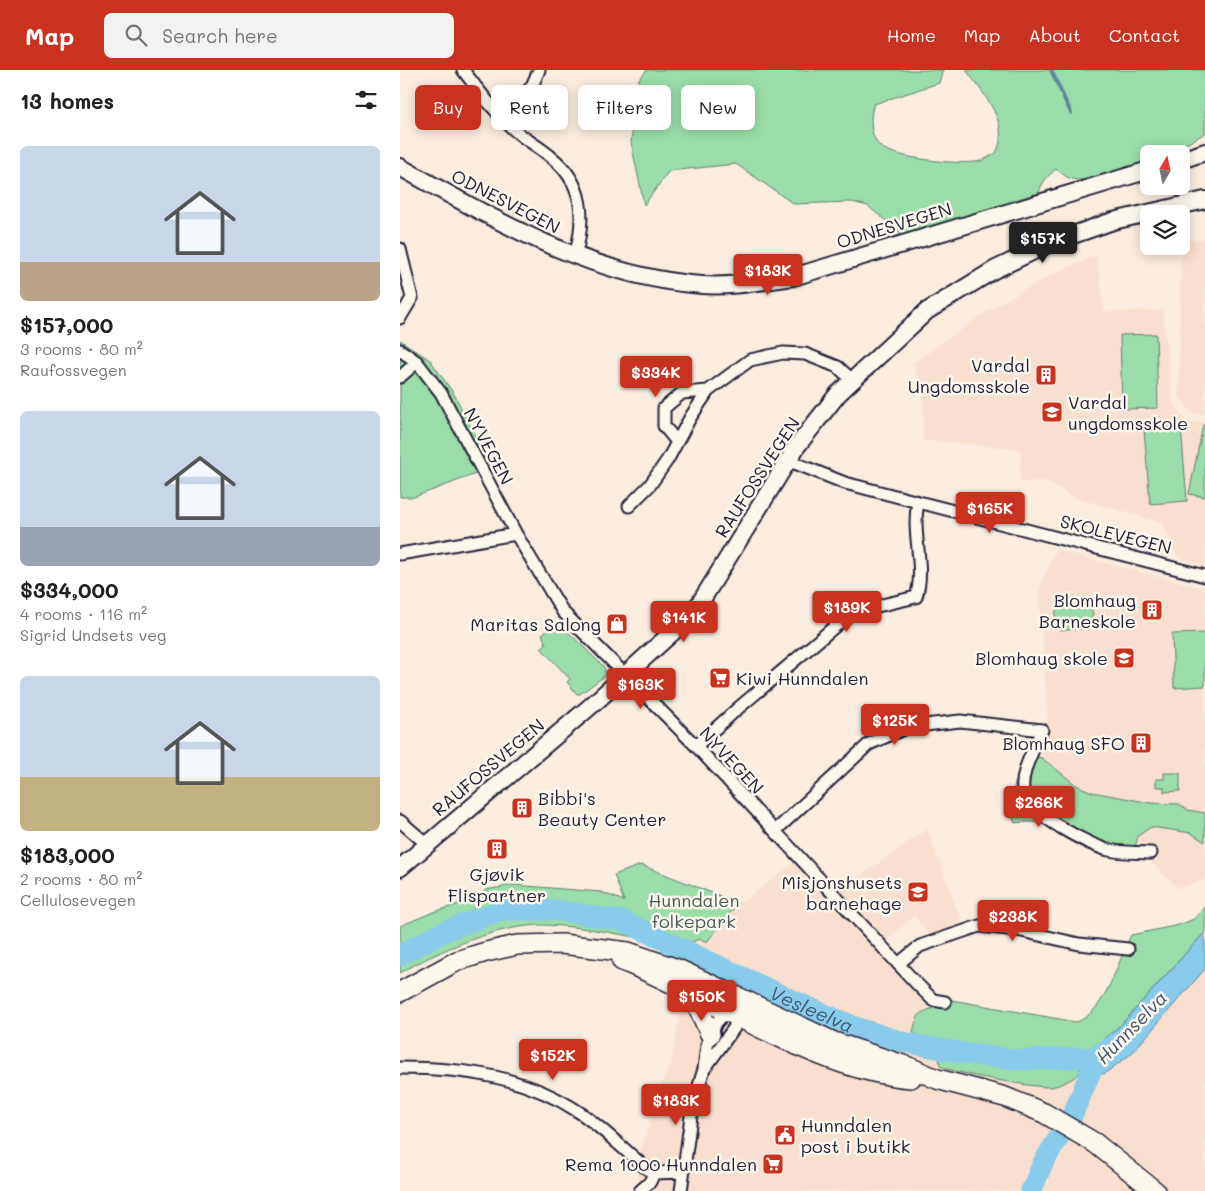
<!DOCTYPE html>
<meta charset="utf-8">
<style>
body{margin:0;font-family:Mali,sans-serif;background:#f2f2f2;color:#202124;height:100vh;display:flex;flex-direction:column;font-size:19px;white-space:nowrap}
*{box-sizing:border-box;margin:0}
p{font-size:16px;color:#757577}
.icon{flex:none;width:28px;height:28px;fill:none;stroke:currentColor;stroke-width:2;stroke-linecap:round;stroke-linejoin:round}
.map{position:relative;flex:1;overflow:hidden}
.drawer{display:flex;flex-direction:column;background:#fff;width:400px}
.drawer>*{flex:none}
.banner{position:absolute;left:15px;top:15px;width:475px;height:45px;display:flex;gap:10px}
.needle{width:32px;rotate:9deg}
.fabs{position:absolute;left:740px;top:75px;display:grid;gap:10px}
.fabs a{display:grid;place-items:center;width:50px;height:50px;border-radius:8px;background:#fff;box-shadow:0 2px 12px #0003;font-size:25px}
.price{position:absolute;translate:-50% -42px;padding:0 11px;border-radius:5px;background:#c8321e;color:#fff;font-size:16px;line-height:32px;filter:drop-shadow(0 1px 2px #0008)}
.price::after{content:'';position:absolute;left:50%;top:30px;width:15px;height:11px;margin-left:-8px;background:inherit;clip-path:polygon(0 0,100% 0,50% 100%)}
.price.on{background:#222;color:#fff}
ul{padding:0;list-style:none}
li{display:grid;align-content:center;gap:10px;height:265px;padding:0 20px}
li span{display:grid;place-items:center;height:155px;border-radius:8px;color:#555}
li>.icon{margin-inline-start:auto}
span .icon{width:90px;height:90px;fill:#fffc;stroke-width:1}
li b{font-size:21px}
h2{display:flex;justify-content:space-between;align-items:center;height:60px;padding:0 20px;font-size:21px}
.tag{padding:0 18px;border-radius:8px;background:#fff;box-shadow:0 2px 12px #0003;font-size:18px;line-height:45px}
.tag.on{background:#c8321e;color:#fff}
header{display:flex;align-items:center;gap:30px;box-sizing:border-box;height:70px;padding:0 25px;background:#c8321e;color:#fff}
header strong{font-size:24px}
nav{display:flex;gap:28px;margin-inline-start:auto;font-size:18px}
.search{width:350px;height:45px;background:#f2f2f2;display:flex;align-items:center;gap:12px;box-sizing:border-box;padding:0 18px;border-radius:8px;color:#757577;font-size:19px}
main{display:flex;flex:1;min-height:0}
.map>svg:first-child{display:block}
</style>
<header>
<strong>Map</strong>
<div class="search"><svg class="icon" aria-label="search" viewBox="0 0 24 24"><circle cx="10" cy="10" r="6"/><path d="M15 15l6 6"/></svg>Search here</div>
<nav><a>Home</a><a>Map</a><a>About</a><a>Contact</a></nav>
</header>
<main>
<section class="drawer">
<h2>13 homes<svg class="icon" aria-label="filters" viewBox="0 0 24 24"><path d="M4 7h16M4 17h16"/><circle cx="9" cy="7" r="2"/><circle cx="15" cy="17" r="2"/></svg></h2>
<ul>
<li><span style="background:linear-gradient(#c9d6e8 75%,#b9a48a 0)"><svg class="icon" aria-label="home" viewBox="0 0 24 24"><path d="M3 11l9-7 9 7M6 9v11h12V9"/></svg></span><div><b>$157,000</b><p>3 rooms · 80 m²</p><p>Raufossvegen</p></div></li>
<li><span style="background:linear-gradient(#c9d6e8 75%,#9aa5b1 0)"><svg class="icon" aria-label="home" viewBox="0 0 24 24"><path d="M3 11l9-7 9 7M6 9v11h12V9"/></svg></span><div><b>$334,000</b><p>4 rooms · 116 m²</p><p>Sigrid Undsets veg</p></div></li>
<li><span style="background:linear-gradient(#c9d6e8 65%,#c2b280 0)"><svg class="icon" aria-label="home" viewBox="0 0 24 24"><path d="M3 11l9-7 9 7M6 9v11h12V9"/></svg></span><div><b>$183,000</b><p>2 rooms · 80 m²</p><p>Cellulosevegen</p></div></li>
</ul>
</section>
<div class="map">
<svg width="805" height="1121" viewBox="0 0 805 1121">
<rect width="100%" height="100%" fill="#faecdf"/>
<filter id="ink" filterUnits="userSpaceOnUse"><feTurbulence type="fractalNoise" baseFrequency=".02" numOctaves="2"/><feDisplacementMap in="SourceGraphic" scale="10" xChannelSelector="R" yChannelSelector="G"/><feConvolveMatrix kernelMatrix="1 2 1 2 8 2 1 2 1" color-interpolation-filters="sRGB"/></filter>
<g filter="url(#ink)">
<path fill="#f9dfcf" d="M 805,169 L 805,344 L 793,344 L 779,326 L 781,176 L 781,172 Z
M 697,185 L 704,242 L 763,240 L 772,332 L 787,351 L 805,352 L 805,497 L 778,487 L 761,452 L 675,428 L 646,411 L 620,412 L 621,382 L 617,379 L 523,370 L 524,323 L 513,293 L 589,240 L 646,208 Z
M 656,480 L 805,519 L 805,810 L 778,818 L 641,685 L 648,657 L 639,519 Z
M 527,759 L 562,852 L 533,869 L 514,846 L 486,871 L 530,920 L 546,929 L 537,975 L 537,991 L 554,1002 L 649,1017 L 678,1005 L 682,1001 L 692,1003 L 805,899 L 805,1121 L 244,1121 L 235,1099 L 263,1010 L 271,995 L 293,872 L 299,870 L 332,834 L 344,831 L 401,788 L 406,788 L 415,794 L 460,845 L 439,821 Z"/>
<path fill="#9adda8" stroke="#5e8072" d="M 247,0 L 543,0 L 539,13 L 474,34 C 469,46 470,69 481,77 C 499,89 553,94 575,92 C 583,91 589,87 596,83 C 612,54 582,22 566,0 L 805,0 L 805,63 C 787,74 770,84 749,84 L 749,89 C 729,97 690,116 669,108 C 665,106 660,102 656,99 C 640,113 639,118 637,138 L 509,170 L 468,136 L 452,132 L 394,134 L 336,94 L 269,101 L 244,135 L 231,72 L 239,9 Z
M 756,264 L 758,338 L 722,339 L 720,265 Z
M 0,270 L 30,290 L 54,324 L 92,398 L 14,427 L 0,427 Z
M 803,355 L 805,355 L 805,427 L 789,424 Z
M 781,356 L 787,431 L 750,434 L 744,359 Z
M 688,535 L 693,543 L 689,559 L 659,560 L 655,544 L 658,536 Z
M 159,553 L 204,597 L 206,605 L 180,624 L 177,624 L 167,612 L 170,609 L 141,578 L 146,574 L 142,564 Z
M 805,563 L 805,616 L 774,618 L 772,564 Z
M 626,683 L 642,688 L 676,715 L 692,722 L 751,733 L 779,734 L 788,740 L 805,743 L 805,772 L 791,763 L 751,757 L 738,766 L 733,786 C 697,772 653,747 615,753 C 603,731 620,704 626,683 Z
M 764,703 L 780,703 L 780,721 L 764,722 L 764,717 L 756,717 L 756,709 L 764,709 Z
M 241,795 L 338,833 L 307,872 L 300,869 L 284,875 L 273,874 C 230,867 187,856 144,855 C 97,855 40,880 0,903 L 0,856 L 31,843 L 68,831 L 86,820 L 113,815 L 201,822 L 224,831 L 214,805 Z
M 805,836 L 805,862 L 720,956 L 690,980 L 679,997 L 682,1001 C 675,1008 662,1015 651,1017 C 636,1018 551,1003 540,996 L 537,975 L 513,963 C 519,931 528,948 546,929 L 676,952 C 705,944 718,891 731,865 L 779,855 L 794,849 Z"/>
<path fill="#89cbea" stroke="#6087a4" d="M 805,862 L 805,899 L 731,984 L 704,1004 L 682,1001 L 675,990 L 674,982 L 690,980 L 720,956 Z"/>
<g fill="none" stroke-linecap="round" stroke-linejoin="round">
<path stroke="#6087a4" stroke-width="4" d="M 651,0 L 671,43"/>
<g stroke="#89cbea" stroke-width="21">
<path id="s1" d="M 0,885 L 43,862 L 101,840 L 156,840 L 223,851 L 394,931 L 455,957 L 503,972 L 569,984 L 618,990 L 697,987"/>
<path d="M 631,1121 L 643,1093 L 672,1046 L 697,987 L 706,979"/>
</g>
<g stroke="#22223b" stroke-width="15">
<path id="minor" d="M 63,0 C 77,19 93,39 110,56 C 122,68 137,75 150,86 C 184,112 186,147 175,186
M 103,49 L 132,16 L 139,0
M 0,179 L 12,228 L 0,248
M 0,280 L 17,292 L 41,323 L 116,464 L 163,542 L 296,676 L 515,912 L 533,930 L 545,932
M 0,307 L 17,292
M 277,372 L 264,356 L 264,338 L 282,323 L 308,321
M 387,390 L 445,413 L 805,506
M 229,436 L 250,415 L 268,389 L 290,348 L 308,321 L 350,290 L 383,283 L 405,284 L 438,297 L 452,310
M 0,484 L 116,464
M 296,676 L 336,640 L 452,542 L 516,527 C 526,497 511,464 518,433
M 0,751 L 28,775
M 375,761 L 469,674 L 508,657 L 560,651 L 642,660 C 635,678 618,704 624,725 C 629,743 690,776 709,780 C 722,783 737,782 751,783
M 498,894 L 520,876 L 579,856 L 617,860 L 679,874 L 728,879
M 0,998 C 63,998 125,1006 179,1042 C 203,1058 224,1080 246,1098 L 254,1103 L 283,1102
M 305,998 L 334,958 L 340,942
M 240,1121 L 250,1112 L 254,1103
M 281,1121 L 292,1039 L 304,999 L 307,975 L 316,953 L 330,937"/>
</g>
<g stroke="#22223b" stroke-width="20">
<path id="secondary" d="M 781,90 L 805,82
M 0,97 C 95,150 191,207 302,215 C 333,217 363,211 393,207 L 749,100
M 0,798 L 192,635 L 274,561 L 300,533 L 397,376 L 438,324 L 527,241 L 594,200 L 650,173 L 713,151 L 805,130"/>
</g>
<g stroke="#22223b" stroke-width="22">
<path id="primary" d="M 222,891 C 312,926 415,1001 511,1008
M 0,922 L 57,891 L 86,882 L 117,875 L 162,874 L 228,882 L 280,900 L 434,972 L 509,997 L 537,1009 L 605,1027 L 644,1043 L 695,1073 L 755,1121
M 292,923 L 310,964"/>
</g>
<use href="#minor" stroke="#fbf7ec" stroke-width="11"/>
<use href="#secondary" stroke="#fbf7ec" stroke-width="16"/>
<use href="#primary" stroke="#fbf7ec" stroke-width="19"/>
</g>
</g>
<defs>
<g id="building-square" transform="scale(1.125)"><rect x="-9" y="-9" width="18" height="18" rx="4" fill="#c8321e" stroke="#fbf7ec"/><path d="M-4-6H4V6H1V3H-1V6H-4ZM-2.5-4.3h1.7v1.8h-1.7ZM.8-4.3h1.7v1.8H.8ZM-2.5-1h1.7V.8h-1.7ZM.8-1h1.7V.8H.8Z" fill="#fff"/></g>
<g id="school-square" transform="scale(1.125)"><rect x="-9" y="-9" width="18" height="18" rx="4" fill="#c8321e" stroke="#fbf7ec"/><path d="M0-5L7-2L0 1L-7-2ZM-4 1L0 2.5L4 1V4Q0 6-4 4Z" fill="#fff"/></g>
<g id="shop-square" transform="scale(1.125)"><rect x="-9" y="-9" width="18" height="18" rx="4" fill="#c8321e" stroke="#fbf7ec"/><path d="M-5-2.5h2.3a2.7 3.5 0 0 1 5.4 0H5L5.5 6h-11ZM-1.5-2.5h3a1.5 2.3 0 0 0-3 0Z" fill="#fff"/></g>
<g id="supermarket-square" transform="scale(1.125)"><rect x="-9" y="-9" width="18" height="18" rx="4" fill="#c8321e" stroke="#fbf7ec"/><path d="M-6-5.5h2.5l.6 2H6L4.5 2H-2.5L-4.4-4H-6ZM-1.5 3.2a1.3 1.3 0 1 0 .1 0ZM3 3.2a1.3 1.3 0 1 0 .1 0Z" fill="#fff"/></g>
<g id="civic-square" transform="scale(1.125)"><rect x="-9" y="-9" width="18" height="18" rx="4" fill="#c8321e" stroke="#fbf7ec"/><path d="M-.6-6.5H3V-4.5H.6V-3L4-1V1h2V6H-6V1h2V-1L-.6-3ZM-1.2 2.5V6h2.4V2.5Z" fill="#fff"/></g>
</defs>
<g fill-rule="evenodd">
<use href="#building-square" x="646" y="305"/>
<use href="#school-square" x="652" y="342"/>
<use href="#building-square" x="752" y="540"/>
<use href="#shop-square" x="217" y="554"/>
<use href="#school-square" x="724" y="588"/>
<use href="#supermarket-square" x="320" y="608"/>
<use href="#building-square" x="741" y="673"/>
<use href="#building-square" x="122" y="738"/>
<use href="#building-square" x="97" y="779"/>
<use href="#school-square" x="518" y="822"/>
<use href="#civic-square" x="385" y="1065"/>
<use href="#supermarket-square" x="373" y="1094"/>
</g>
<g text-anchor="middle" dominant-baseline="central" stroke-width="5" stroke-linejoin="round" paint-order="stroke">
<g font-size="18" fill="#22223b" stroke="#fbf7ec">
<text transform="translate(106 131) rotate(27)">ODNESVEGEN</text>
<text transform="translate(494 155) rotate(-17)">ODNESVEGEN</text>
<text transform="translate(89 376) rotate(62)">NYVEGEN</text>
<text transform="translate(357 407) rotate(-57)">RAUFOSSVEGEN</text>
<text transform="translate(716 464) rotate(14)">SKOLEVEGEN</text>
<text transform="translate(332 690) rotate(47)">NYVEGEN</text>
<text transform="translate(88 697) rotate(-40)">RAUFOSSVEGEN</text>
</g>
<g font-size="18" fill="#22223b" stroke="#fbf7ec" text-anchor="end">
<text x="630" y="295">Vardal<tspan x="630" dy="21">Ungdomsskole</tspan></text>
<text x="668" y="332" text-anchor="start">Vardal<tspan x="668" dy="21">ungdomsskole</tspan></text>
<text x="736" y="530">Blomhaug<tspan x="736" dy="21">Barneskole</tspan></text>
<text x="201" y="554">Maritas Salong</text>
<text x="708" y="588">Blomhaug skole</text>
<text x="336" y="608" text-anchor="start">Kiwi Hunndalen</text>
<text x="725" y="673">Blomhaug SFO</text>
<text x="138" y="728" text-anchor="start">Bibbi's<tspan x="138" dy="21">Beauty Center</tspan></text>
<text x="97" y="804" text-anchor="middle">Gjøvik<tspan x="97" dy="21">Flispartner</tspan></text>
<text x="502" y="812">Misjonshusets<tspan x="502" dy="21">barnehage</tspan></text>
<text x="401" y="1055" text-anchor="start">Hunndalen<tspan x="401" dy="21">post i butikk</tspan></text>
<text x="357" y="1094">Rema 1000 Hunndalen</text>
</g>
<g font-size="18" fill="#465a5c" stroke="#fbf7ec">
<text x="294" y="830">Hunndalen<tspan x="294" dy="21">folkepark</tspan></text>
</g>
<g font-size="19" font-style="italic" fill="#415570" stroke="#fbf7ec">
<text stroke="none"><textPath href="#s1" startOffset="442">Vesleelva</textPath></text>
<text transform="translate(731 957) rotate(-46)">Hunnselva</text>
</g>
</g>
</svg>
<div class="fabs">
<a><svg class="needle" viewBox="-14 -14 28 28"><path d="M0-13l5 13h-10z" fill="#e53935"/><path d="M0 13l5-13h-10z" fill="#757577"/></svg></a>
<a><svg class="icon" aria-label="layers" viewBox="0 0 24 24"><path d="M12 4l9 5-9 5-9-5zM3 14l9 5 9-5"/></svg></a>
</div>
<b class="price on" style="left:643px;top:194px">$157K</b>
<b class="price" style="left:368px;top:226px">$183K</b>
<b class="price" style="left:256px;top:328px">$334K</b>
<b class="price" style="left:590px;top:464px">$165K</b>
<b class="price" style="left:447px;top:563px">$189K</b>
<b class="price" style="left:284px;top:573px">$141K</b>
<b class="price" style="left:241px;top:640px">$163K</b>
<b class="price" style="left:495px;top:676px">$125K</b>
<b class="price" style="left:639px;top:758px">$266K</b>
<b class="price" style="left:613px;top:872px">$238K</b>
<b class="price" style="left:302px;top:952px">$150K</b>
<b class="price" style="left:153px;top:1011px">$152K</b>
<b class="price" style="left:276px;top:1056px">$183K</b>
<div class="banner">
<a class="tag on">Buy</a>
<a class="tag">Rent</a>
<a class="tag">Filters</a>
<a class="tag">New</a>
</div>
</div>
</main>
